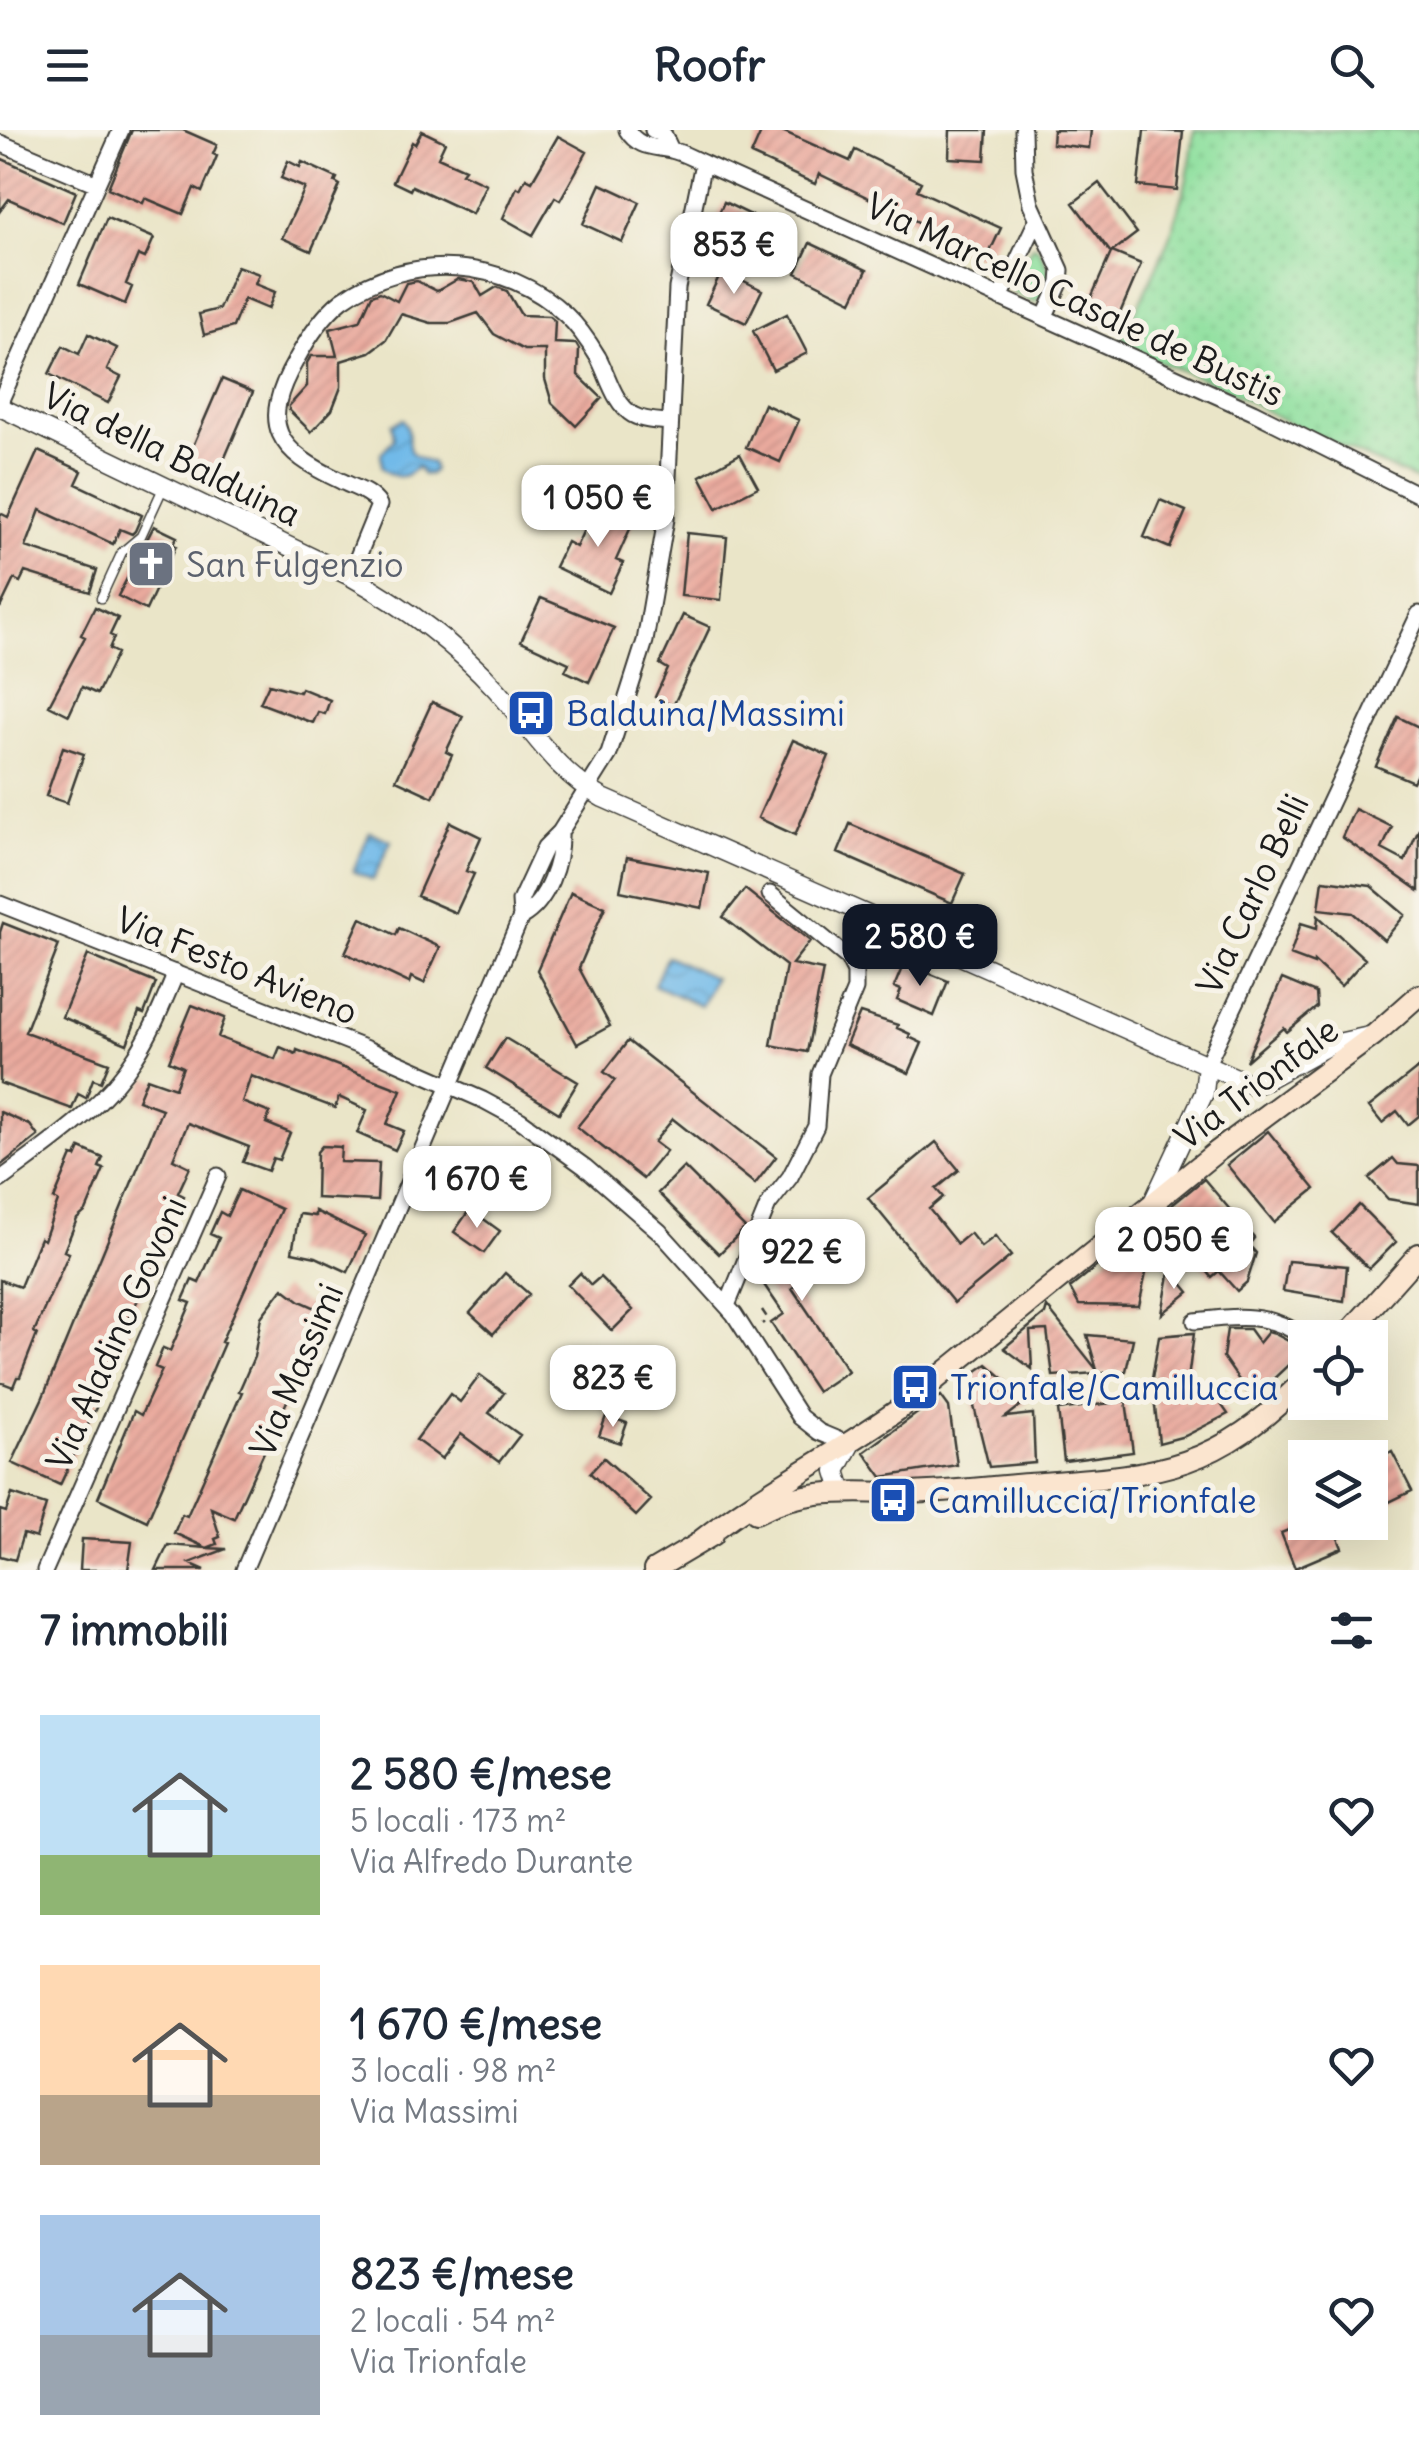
<!DOCTYPE html>
<html lang="it">
<meta charset="utf-8">
<style>
body{margin:0;font-family:Delius,sans-serif;background:#f6f6f7;color:#1f2937;height:100vh;display:flex;flex-direction:column;font-size:38px;white-space:nowrap}
*{box-sizing:border-box;margin:0}
p{font-size:32px;color:#747a83}
.icon{flex:none;width:55px;height:55px;fill:none;stroke:currentColor;stroke-width:2;stroke-linecap:round;stroke-linejoin:round}
.map{position:relative;height:1440px;overflow:hidden}
.details{display:flex;flex-direction:column;background:#fff;flex:1}
.details>*{flex:none}
.buttons{position:absolute;left:1288px;top:1190px;display:grid;gap:20px}
.buttons a{display:grid;place-items:center;width:100px;height:100px;border-radius:0px;background:#fff;box-shadow:0 10px 40px #0002;font-size:50px}
.price{position:absolute;translate:-50% -85px;padding:0 22px;border-radius:20px;background:#fff;color:#222;font-size:32px;line-height:65px;filter:drop-shadow(0 2px 5px #0008)}
.price::after{content:'';position:absolute;left:50%;top:60px;width:30px;height:22px;margin-left:-15px;background:inherit;clip-path:polygon(0 0,100% 0,50% 100%)}
.price.current{background:#111827;color:#fff}
ul{padding:0;list-style:none}
li{display:flex;align-items:center;gap:30px;height:250px;padding:0 40px}
li span{display:grid;place-items:center;flex:none;width:280px;height:200px;border-radius:0px;color:#555}
li>.icon{margin-inline-start:auto}
span .icon{width:120px;height:120px;fill:#fffc;stroke-width:1}
li b{font-size:42px}
h2{display:flex;justify-content:space-between;align-items:center;height:120px;padding:0 40px;font-size:42px}
header{display:flex;justify-content:space-between;align-items:center;height:130px;padding:0 40px;background:#fff;font-size:45px;font-weight:700}
.map>svg:first-child{display:block}
</style>
<header><svg class="icon" aria-label="menu" viewBox="0 0 24 24"><path d="M4 6h16M4 12h16M4 18h16"/></svg>Roofr<svg class="icon" aria-label="search" viewBox="0 0 24 24"><circle cx="10" cy="10" r="6"/><path d="M15 15l6 6"/></svg></header>
<div class="map">
<svg width="1419" height="1440" viewBox="0 0 1419 1440">
<defs>
<pattern id="grass-tufts" width="24" height="20" patternUnits="userSpaceOnUse" patternTransform="scale(2.5)"><rect width="24" height="20" fill="#8fe09f"/><path d="M3 7l-1-3M5 7V3M7 7l1-3M15 17l-1-3M17 17v-4M19 17l1-3" fill="none" stroke="#7bc088"/></pattern>
<pattern id="park-dots" width="8" height="8" patternUnits="userSpaceOnUse" patternTransform="scale(2.5)"><rect width="8" height="8" fill="#8fe09f"/><path d="M2 2h.1M6 6h.1" fill="none" stroke="#7bc088" stroke-width="1.8" stroke-linecap="round"/></pattern>
<pattern id="water-waves" width="16" height="10" patternUnits="userSpaceOnUse" patternTransform="scale(2.5)"><rect width="16" height="10" fill="#71bae9"/><path d="M0 5q4-4 8 0t8 0" fill="none" stroke="#619fc7"/></pattern>
<pattern id="building-hatch" width="6" height="6" patternUnits="userSpaceOnUse" patternTransform="scale(2.5)"><rect width="6" height="6" fill="#eaaa9e"/><path d="M-1 1l2-2M0 6l6-6M5 7l2-2" fill="none" stroke="#c89288"/></pattern>
</defs>
<rect width="100%" height="100%" fill="#f7f3e8"/>
<filter id="ink" filterUnits="userSpaceOnUse"><feTurbulence type="fractalNoise" baseFrequency=".01" numOctaves="2"/><feDisplacementMap in="SourceGraphic" scale="20" xChannelSelector="R" yChannelSelector="G"/><feConvolveMatrix kernelMatrix="1 2 1 2 8 2 1 2 1" color-interpolation-filters="sRGB"/></filter>
<filter id="wash" filterUnits="userSpaceOnUse"><feTurbulence type="fractalNoise" baseFrequency=".0048" numOctaves="4" result="noise"/><feDisplacementMap in="SourceGraphic" scale="40" xChannelSelector="R" yChannelSelector="G"/><feGaussianBlur stdDeviation="2.25" result="paint"/><feColorMatrix in="noise" values="0 0 0 0 0 0 0 0 0 0 0 0 0 0 0 0 0 1.4 0 .05"/><feComposite in="paint" operator="in"/></filter>
<g filter="url(#wash)">
<rect width="100%" height="100%" fill="#eae5c8"/>
<path fill="url(#grass-tufts)" stroke="#567e5e" stroke-width="2.5" d="M 1032,116 L 1037,117 C 1049,136 1053,145 1043,167 L 1034,172 L 1013,162 L 1010,156 Z"/>
<path fill="url(#park-dots)" stroke="#567e5e" stroke-width="2.5" d="M 1194,0 L 1419,0 L 1419,351 L 1294,296 L 1214,253 L 1138,224 L 1120,212 C 1156,139 1188,83 1194,0 Z"/>
<path fill="url(#water-waves)" stroke="#466b82" stroke-width="2.5" d="M 403,289 C 418,309 393,322 432,333 L 434,340 L 430,344 L 423,345 L 417,337 C 406,348 394,351 382,337 L 381,323 L 394,309 L 392,294 Z
M 370,702 L 391,711 L 373,750 L 353,741 Z
M 667,826 L 714,848 L 701,876 L 654,855 Z"/>
<g id="blocks">
<path fill="url(#building-hatch)" d="M 132,0 L 183,0 L 217,15 L 213,24 L 217,26 L 202,62 L 194,58 L 183,84 L 145,68 L 143,73 L 108,58 Z
M 762,0 L 780,0 L 850,31 L 855,20 L 921,52 L 917,60 L 1001,98 L 986,130 L 922,101 L 924,95 L 819,44 L 815,54 L 751,25 Z
M 950,0 L 987,0 L 985,30 L 949,28 Z
M 1053,0 L 1091,0 L 1089,18 L 1052,14 Z
M 1144,0 L 1183,2 L 1177,60 L 1138,56 Z
M 422,1 L 445,12 L 438,27 L 465,39 L 462,43 L 486,54 L 472,84 L 412,56 L 410,60 L 393,52 L 412,12 L 415,14 Z
M 558,6 L 587,22 L 560,70 L 555,67 L 533,105 L 503,88 L 517,57 L 520,59 L 526,48 L 532,51 Z
M 0,28 L 76,62 L 63,93 L 9,69 L 0,81 Z
M 288,31 L 300,37 L 302,32 L 337,48 L 335,52 L 340,55 L 311,121 L 282,108 L 305,58 L 281,48 Z
M 1099,53 L 1137,103 L 1112,122 L 1141,134 L 1117,190 L 1087,177 L 1111,123 L 1073,73 Z
M 601,54 L 640,72 L 622,112 L 583,94 Z
M 724,72 L 782,100 L 767,133 L 709,105 Z
M 107,88 L 154,108 L 145,128 L 138,125 L 126,154 L 132,157 L 125,174 L 79,154 Z
M 810,113 L 867,140 L 852,171 L 796,143 Z
M 237,136 L 259,144 L 255,154 L 275,162 L 268,179 L 244,169 L 233,197 L 204,205 L 199,184 L 219,179 Z
M 722,140 L 762,160 L 746,193 L 706,174 Z
M 458,149 L 474,152 L 482,166 L 497,157 L 507,161 L 521,185 L 549,186 L 555,191 L 554,213 L 576,214 L 579,219 L 578,245 L 602,268 L 576,296 L 552,273 L 545,249 L 545,220 L 524,220 L 494,204 L 478,183 L 450,193 L 431,193 L 401,184 L 386,210 L 370,222 L 341,231 L 341,257 L 332,280 L 311,302 L 289,280 L 289,276 L 307,256 L 307,233 L 311,226 L 337,226 L 330,199 L 360,191 L 372,165 L 380,162 L 397,171 L 406,153 L 417,151 L 437,161 Z
M 787,184 L 807,223 L 773,240 L 753,201 Z
M 88,204 L 117,218 L 107,240 L 121,247 L 108,273 L 49,244 L 63,216 L 79,224 Z
M 222,249 L 253,262 L 217,346 L 186,332 Z
M 764,274 L 799,290 L 780,332 L 746,317 Z
M 38,321 L 82,341 L 76,354 L 142,385 L 135,401 L 132,404 L 120,399 L 113,414 L 40,380 L 26,417 L 97,440 L 90,462 L 25,442 L 20,452 L 14,449 L 0,478 L 0,383 L 8,387 Z
M 740,324 L 758,357 L 717,378 L 700,346 Z
M 1160,370 L 1186,381 L 1170,418 L 1144,407 Z
M 602,375 L 634,390 L 616,430 L 623,433 L 609,463 L 555,437 L 567,412 L 576,417 L 589,389 L 595,392 Z
M 154,396 L 177,407 L 173,414 L 176,416 L 146,480 L 118,466 Z
M 687,403 L 727,407 L 721,470 L 681,466 Z
M 541,468 L 614,498 L 589,552 L 565,541 L 569,533 L 521,511 Z
M 95,477 L 118,488 L 110,505 L 114,507 L 109,519 L 117,523 L 97,564 L 82,557 L 69,585 L 49,575 L 85,507 L 81,505 Z
M 683,485 L 710,497 L 673,576 L 655,567 L 668,539 L 660,534 Z
M 269,554 L 299,562 L 301,558 L 330,570 L 325,584 L 318,582 L 313,593 L 260,573 Z
M 432,572 L 463,586 L 446,622 L 452,625 L 433,667 L 396,650 Z
M 1398,587 L 1419,597 L 1419,640 L 1413,652 L 1376,636 Z
M 793,610 L 829,626 L 795,705 L 758,688 Z
M 63,617 L 84,624 L 67,673 L 46,666 Z
M 1355,679 L 1392,697 L 1382,719 L 1405,731 L 1419,699 L 1419,761 L 1342,707 Z
M 450,692 L 481,707 L 466,741 L 474,744 L 456,783 L 417,766 Z
M 850,694 L 965,744 L 952,773 L 838,723 Z
M 627,727 L 709,743 L 702,778 L 620,761 Z
M 1323,750 L 1371,756 L 1405,785 L 1384,810 L 1353,783 L 1319,779 Z
M 745,759 L 810,811 L 792,834 L 823,840 L 807,922 L 771,915 L 786,836 L 723,787 Z
M 571,762 L 605,777 L 579,838 L 610,896 L 577,914 L 537,840 Z
M 1318,786 L 1365,829 L 1341,856 L 1314,831 L 1314,834 L 1290,825 L 1301,793 L 1317,798 Z
M 361,788 L 396,805 L 399,798 L 440,817 L 424,853 L 411,847 L 409,853 L 345,823 Z
M 3,793 L 59,815 L 25,902 L 109,933 L 101,952 L 93,949 L 86,968 L 78,964 L 72,979 L 0,953 L 0,802 Z
M 88,825 L 156,853 L 144,884 L 139,882 L 127,914 L 62,887 Z
M 904,833 L 948,851 L 934,886 L 897,870 L 901,860 L 894,857 Z
M 1282,849 L 1316,863 L 1317,877 L 1287,902 L 1284,898 L 1246,931 Z
M 192,875 L 225,888 L 218,907 L 275,929 L 280,917 L 296,924 L 297,920 L 401,960 L 387,994 L 404,1001 L 395,1020 L 357,1003 L 367,980 L 339,967 L 335,978 L 251,946 L 242,972 L 270,983 L 266,993 L 290,1003 L 279,1030 L 273,1028 L 268,1041 L 243,1032 L 249,1017 L 188,993 L 173,1029 L 190,1037 L 178,1063 L 184,1066 L 175,1086 L 171,1084 L 151,1131 L 157,1134 L 123,1198 L 130,1201 L 120,1224 L 114,1221 L 94,1267 L 100,1269 L 60,1355 L 12,1333 L 43,1267 L 162,979 L 138,970 L 147,948 L 175,958 L 183,937 L 169,931 Z
M 860,883 L 898,895 L 897,898 L 910,904 L 909,907 L 922,913 L 909,943 L 846,915 Z
M 505,908 L 578,952 L 559,983 L 486,938 Z
M 628,911 L 776,1027 L 755,1054 L 673,989 L 654,1012 L 666,1021 L 643,1049 L 577,997 L 615,950 L 604,942 Z
M 1419,937 L 1419,986 L 1408,995 L 1397,981 L 1382,993 L 1369,977 Z
M 0,982 L 30,995 L 38,1006 L 0,1036 Z
M 1268,1001 L 1315,1059 L 1274,1092 L 1227,1035 Z
M 936,1012 L 959,1040 L 936,1059 L 943,1067 L 929,1079 L 957,1114 L 970,1103 L 981,1117 L 995,1106 L 1011,1126 L 954,1173 L 868,1068 Z
M 322,1016 L 341,1017 L 340,1032 L 379,1033 L 377,1071 L 316,1068 L 317,1022 Z
M 80,1018 L 103,1028 L 99,1037 L 104,1039 L 86,1081 L 77,1089 L 64,1121 L 69,1123 L 34,1202 L 37,1204 L 20,1247 L 17,1247 L 13,1257 L 0,1252 L 0,1150 L 20,1157 L 40,1108 L 44,1110 L 58,1071 L 54,1069 L 72,1026 L 76,1027 Z
M 1393,1028 L 1398,1034 L 1419,1036 L 1419,1074 L 1388,1069 L 1369,1048 Z
M 684,1037 L 745,1098 L 719,1124 L 658,1063 Z
M 1204,1049 L 1254,1108 L 1249,1115 L 1256,1123 L 1247,1152 L 1237,1161 L 1219,1141 L 1212,1147 L 1160,1085 Z
M 239,1060 L 281,1079 L 221,1212 L 224,1213 L 147,1391 L 98,1368 L 134,1281 L 141,1285 L 162,1240 L 155,1237 L 163,1218 L 170,1221 L 191,1173 L 183,1170 L 192,1150 L 199,1153 L 219,1108 L 210,1104 L 220,1082 L 227,1086 Z
M 1359,1075 L 1396,1112 L 1369,1139 L 1332,1103 Z
M 470,1079 L 500,1101 L 484,1123 L 454,1102 Z
M 315,1081 L 365,1105 L 348,1142 L 316,1127 L 292,1122 L 299,1084 L 315,1086 Z
M 821,1094 L 842,1124 L 792,1158 L 848,1241 L 817,1262 L 771,1193 L 784,1184 L 754,1140 L 756,1135 L 790,1111 L 792,1114 Z
M 1139,1102 L 1163,1131 L 1149,1129 L 1139,1176 L 1079,1175 L 1070,1158 Z
M 1288,1131 L 1347,1136 L 1344,1171 L 1283,1161 Z
M 1170,1139 L 1189,1162 L 1162,1184 Z
M 505,1143 L 529,1164 L 493,1204 L 470,1183 Z
M 580,1143 L 591,1155 L 600,1147 L 633,1180 L 612,1201 L 568,1155 Z
M 283,1158 L 300,1171 L 327,1183 L 234,1388 L 211,1378 L 220,1407 L 215,1409 L 217,1414 L 207,1418 L 226,1419 L 189,1433 L 205,1440 L 156,1440 L 168,1415 L 207,1418 L 174,1403 L 182,1384 L 187,1386 L 242,1262 L 239,1261 L 254,1227 L 261,1187 Z
M 1047,1177 L 1097,1240 L 1087,1205 L 1133,1209 L 1126,1241 L 1053,1246 L 1047,1200 L 1030,1201 L 1032,1239 L 1004,1218 L 1045,1184 Z
M 1227,1199 L 1249,1199 L 1259,1213 L 1268,1202 L 1275,1204 L 1290,1212 L 1301,1223 L 1252,1269 L 1223,1227 Z
M 1194,1203 L 1185,1273 L 1209,1257 L 1228,1284 L 1185,1306 L 1159,1313 L 1152,1249 L 1159,1206 Z
M 987,1234 L 1028,1270 L 1006,1287 L 1033,1284 L 1035,1333 L 989,1337 L 967,1248 Z
M 480,1245 L 504,1263 L 489,1283 L 520,1305 L 499,1332 L 461,1304 L 442,1329 L 416,1310 L 450,1264 L 460,1272 Z
M 941,1266 L 949,1277 L 957,1335 L 882,1347 L 864,1322 Z
M 1126,1271 L 1133,1322 L 1064,1331 L 1058,1280 Z
M 606,1286 L 627,1293 L 620,1313 L 599,1306 Z
M 1392,1322 L 1412,1361 L 1383,1375 L 1370,1349 L 1370,1333 Z
M 604,1328 L 651,1370 L 636,1386 L 590,1343 Z
M 12,1364 L 46,1375 L 36,1408 L 23,1404 L 15,1430 L 0,1426 L 0,1380 L 6,1382 Z
M 1308,1392 L 1336,1392 L 1342,1407 L 1338,1408 L 1342,1418 L 1295,1438 L 1281,1403 Z
M 82,1409 L 132,1412 L 128,1440 L 80,1440 Z"/>
</g>
</g>
<g filter="url(#ink)">
<use href="#blocks" fill-opacity="0" stroke="#3b3a36" stroke-width="2.5"/>
<g fill="none" stroke-linecap="round" stroke-linejoin="round">
<g stroke="#3b3a36" stroke-width="11">
<path id="service" d="M 101,468 L 122,422 L 141,406 L 164,356"/>
</g>
<g stroke="#3b3a36" stroke-width="19">
<path id="minor" d="M 653,0 L 664,5 L 671,20
M 1023,0 L 1024,39 L 1031,74 L 1061,140 L 1060,153 L 1045,186
M 0,13 L 97,54
M 703,33 L 1253,282 L 1419,365
M 1000,168 L 1037,90
M 0,272 L 121,0
M 350,446 L 379,375 C 371,362 355,358 341,351 C 277,321 258,296 296,230 C 308,208 322,186 342,170 C 409,121 506,128 566,185 C 579,197 589,212 598,227 C 608,245 614,274 633,285 C 644,291 657,291 670,292
M 0,774 L 369,920 L 483,970 L 520,990 L 585,1037 L 660,1102 L 734,1184 L 800,1287 L 819,1302 L 850,1315
M 521,787 C 548,772 561,732 560,702
M 1207,934 L 1419,484
M 0,1050 C 48,1014 104,978 136,926 C 153,900 164,871 176,843
M 727,1176 L 768,1075 L 790,1047 L 816,996 L 820,944 L 855,859 L 855,842 L 848,828 L 770,764
M 1195,1191 C 1236,1186 1270,1182 1305,1208
M 45,1440 L 218,1046
M 244,1440 L 521,787 L 520,771 L 545,717 L 560,702 L 609,624 L 645,511 L 666,389 L 677,158 L 703,33 C 693,29 682,22 671,20 C 653,16 638,18 627,0"/>
</g>
<g stroke="#3b3a36" stroke-width="21">
<path id="tertiary" d="M 0,277 L 350,446 C 404,476 454,513 496,559 C 531,598 555,642 603,668 L 1250,954 L 1260,953 L 1329,915 L 1374,905
M 1153,1072 L 1204,963 L 1207,934
M 842,1360 L 836,1341 L 850,1315"/>
</g>
<g stroke="#3b3a36" stroke-width="24">
<path id="secondary" d="M 1344,1208 L 1419,1124
M 756,1383 C 802,1358 848,1362 898,1363 C 941,1363 985,1357 1028,1354 C 1155,1344 1211,1345 1305,1249
M 700,1411 C 764,1360 836,1325 902,1277 L 1215,1023 L 1374,905 L 1419,865
M 654,1440 L 713,1405"/>
</g>
<path stroke="#3b3a36" stroke-width="2.5" stroke-dasharray="8 8" stroke-linecap="butt" d="M 762,1180 L 768,1189 L 762,1194"/>
<use href="#service" stroke="#fff" stroke-width="8"/>
<use href="#minor" stroke="#fff" stroke-width="15"/>
<use href="#tertiary" stroke="#fff" stroke-width="18"/>
<use href="#secondary" stroke="#fbe5cf" stroke-width="20"/>
</g>
</g>
<defs>
<g id="church-square" transform="scale(2.5)"><rect x="-9" y="-9" width="18" height="18" rx="4" fill="#6b7280" stroke="#f7f3e8"/><path d="M-1.2-6h2.4v3.5h3.3v2.4h-3.3V6h-2.4V-.1h-3.3v-2.4h3.3Z" fill="#fff"/></g>
<g id="bus-square" transform="scale(2.5)"><rect x="-9" y="-9" width="18" height="18" rx="4" fill="#1a4fb4" stroke="#f7f3e8"/><path d="M-5-6H5V4H4V6H2V4H-2V6H-4V4H-5ZM-3.5-4V0h7V-4ZM-3.5 1.2v1.5H-2V1.2ZM2 1.2v1.5H3.5V1.2Z" fill="#fff"/></g>
</defs>
<g fill-rule="evenodd">
<use href="#church-square" x="151" y="434"/>
<use href="#bus-square" x="531" y="583"/>
<use href="#bus-square" x="915" y="1257"/>
<use href="#bus-square" x="893" y="1370"/>
</g>
<g text-anchor="middle" dominant-baseline="central" stroke-width="10" stroke-linejoin="round" paint-order="stroke">
<g font-size="35" fill="#1c1c1c" stroke="#f7f3e8">
<text transform="translate(1075 169) rotate(25)">Via Marcello Casale de Bustis</text>
<text transform="translate(172 324) rotate(26)">Via della Balduina</text>
<text transform="translate(1252 764) rotate(-65)">Via Carlo Belli</text>
<text transform="translate(237 835) rotate(22)">Via Festo Avieno</text>
<text transform="translate(1256 953) rotate(-37)">Via Trionfale</text>
<text transform="translate(116 1203) rotate(-66)">Via Aladino Govoni</text>
<text transform="translate(296 1240) rotate(-67)">Via Massimi</text>
</g>
<g font-size="35" fill="#5b616d" stroke="#f7f3e8" text-anchor="start">
<text x="186" y="434">San Fulgenzio</text>
</g>
<g font-size="35" fill="#164399" stroke="#f7f3e8" text-anchor="start">
<text x="566" y="583">Balduina/Massimi</text>
<text x="950" y="1257">Trionfale/Camilluccia</text>
<text x="928" y="1370">Camilluccia/Trionfale</text>
</g>
</g>
</svg>
<div class="buttons">
<a><svg class="icon" aria-label="locate" viewBox="0 0 24 24"><circle cx="12" cy="12" r="6"/><path d="M12 2v4M12 18v4M2 12h4M18 12h4"/></svg></a>
<a><svg class="icon" aria-label="layers" viewBox="0 0 24 24"><path d="M12 4l9 5-9 5-9-5zM3 14l9 5 9-5"/></svg></a>
</div>
<b class="price" style="left:734px;top:167px">853 €</b>
<b class="price" style="left:598px;top:420px">1 050 €</b>
<b class="price current" style="left:920px;top:859px">2 580 €</b>
<b class="price" style="left:477px;top:1101px">1 670 €</b>
<b class="price" style="left:1174px;top:1162px">2 050 €</b>
<b class="price" style="left:802px;top:1174px">922 €</b>
<b class="price" style="left:613px;top:1300px">823 €</b>
</div>
<section class="details">
<h2>7 immobili<svg class="icon" aria-label="filters" viewBox="0 0 24 24"><path d="M4 7h16M4 17h16"/><circle cx="9" cy="7" r="2"/><circle cx="15" cy="17" r="2"/></svg></h2>
<ul>
<li><span style="background:linear-gradient(#bfe0f5 70%,#8fb573 0)"><svg class="icon" aria-label="home" viewBox="0 0 24 24"><path d="M3 11l9-7 9 7M6 9v11h12V9"/></svg></span><div><b>2 580 €/mese</b><p>5 locali · 173 m²</p><p>Via Alfredo Durante</p></div><svg class="icon" aria-label="heart" viewBox="0 0 24 24"><path d="M12 20l-8-8c-3-5 5-10 8-4 3-6 11-1 8 4z"/></svg></li>
<li><span style="background:linear-gradient(#ffd9b3 65%,#b9a48a 0)"><svg class="icon" aria-label="home" viewBox="0 0 24 24"><path d="M3 11l9-7 9 7M6 9v11h12V9"/></svg></span><div><b>1 670 €/mese</b><p>3 locali · 98 m²</p><p>Via Massimi</p></div><svg class="icon" aria-label="heart" viewBox="0 0 24 24"><path d="M12 20l-8-8c-3-5 5-10 8-4 3-6 11-1 8 4z"/></svg></li>
<li><span style="background:linear-gradient(#a9c7e8 60%,#9aa5b1 0)"><svg class="icon" aria-label="home" viewBox="0 0 24 24"><path d="M3 11l9-7 9 7M6 9v11h12V9"/></svg></span><div><b>823 €/mese</b><p>2 locali · 54 m²</p><p>Via Trionfale</p></div><svg class="icon" aria-label="heart" viewBox="0 0 24 24"><path d="M12 20l-8-8c-3-5 5-10 8-4 3-6 11-1 8 4z"/></svg></li>
</ul>
</section>
